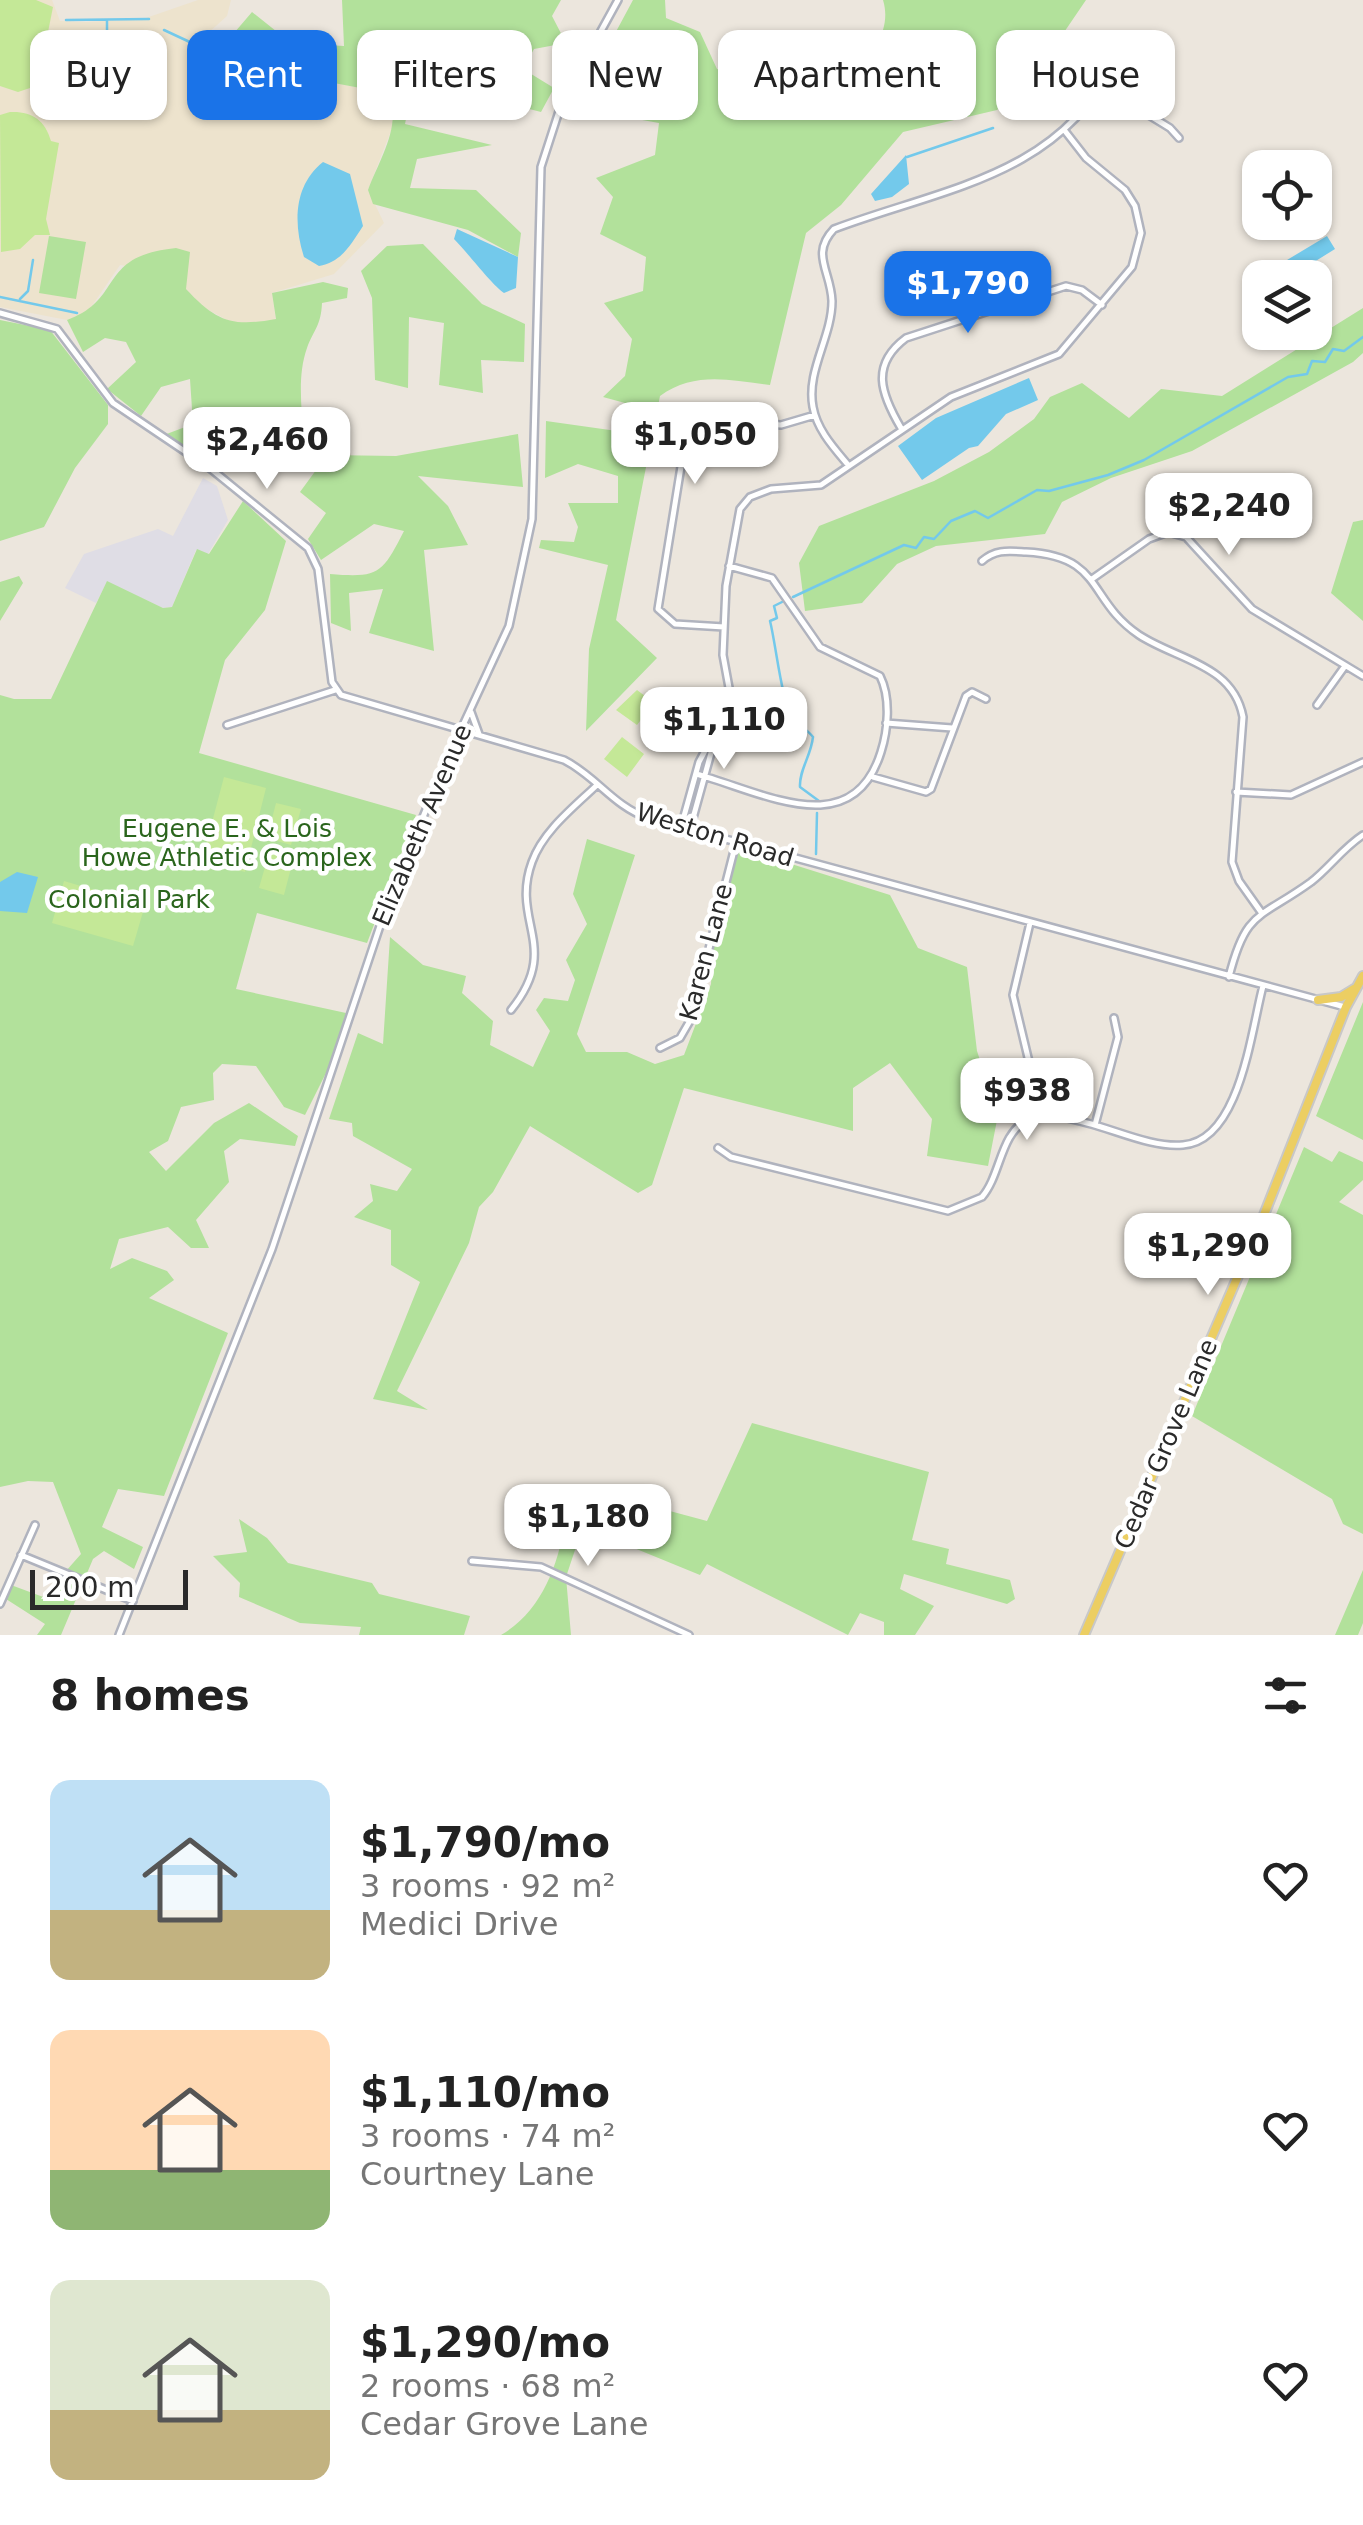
<!DOCTYPE html>
<meta charset="utf-8">
<style>
body{margin:0;font-family:"DejaVu Sans",sans-serif;background:#f2f2f2;color:#222;height:100vh;display:flex;flex-direction:column;font-size:38px;white-space:nowrap}
*{box-sizing:border-box;margin:0}
p{font-size:32px;color:#767676}
.icon{flex:none;width:55px;height:55px;fill:none;stroke:currentColor;stroke-width:2;stroke-linecap:round;stroke-linejoin:round}
.map{position:relative;height:1635px;overflow:hidden}
.side{display:flex;flex-direction:column;background:#fff;flex:1}
.side>*{flex:none}
.guide{position:absolute;left:30px;top:30px;width:1305px;height:90px;display:flex;gap:20px}
.tools{position:absolute;left:1242px;top:150px;display:grid;gap:20px}
.tools a{display:grid;place-items:center;width:90px;height:90px;border-radius:20px;background:#fff;box-shadow:0 2px 8px #0004;font-size:50px}
.scale{position:absolute;left:30px;bottom:25px;width:158px;box-sizing:border-box;padding-left:10px;border:5px solid #2a2a2a;border-top:0;font-size:28px;line-height:35px;white-space:nowrap;color:#2a2a2a;-webkit-text-stroke:8px #fff;paint-order:stroke}
.price{position:absolute;translate:-50% -85px;padding:0 22px;border-radius:20px;background:#fff;color:#222;font-size:32px;line-height:65px;filter:drop-shadow(0 2px 5px #0008)}
.price::after{content:'';position:absolute;left:50%;top:60px;width:30px;height:22px;margin-left:-15px;background:inherit;clip-path:polygon(0 0,100% 0,50% 100%)}
.price.active{background:#1a73e8;color:#fff}
ul{padding:0;list-style:none}
li{display:flex;align-items:center;gap:30px;height:250px;padding:0 50px}
li span{display:grid;place-items:center;flex:none;width:280px;height:200px;border-radius:20px;color:#555}
li>.icon{margin-inline-start:auto}
span .icon{width:120px;height:120px;fill:#fffc;stroke-width:1}
li b{font-size:42px}
h2{display:flex;justify-content:space-between;align-items:center;height:120px;padding:0 50px;font-size:42px}
.pill{padding:0 35px;border-radius:20px;background:#fff;box-shadow:0 2px 8px #0004;font-size:35px;line-height:90px}
.pill.active{background:#1a73e8;color:#fff}
.map>svg:first-child{display:block}
</style>
<div class="map">
<svg width="1363" height="1635" viewBox="0 0 1363 1635">
<rect width="100%" height="100%" fill="#ece6dd"/>
<path fill="#dfdde5" d="M 203,478 L 217,486 L 228,520 L 208,554 L 196,550 L 172,607 L 163,608 L 107,582 L 96,603 L 65,588 L 84,554 L 158,529 L 173,536 Z"/>
<path fill="#ede3cd" d="M 0,0 L 52,0 L 60,21 L 86,22 L 143,19 L 198,0 L 231,0 L 227,16 L 207,34 L 197,57 L 387,93 L 393,105 L 394,123 L 368,190 L 384,223 L 334,274 L 272,293 L 276,320 L 238,326 L 203,307 L 186,289 L 184,275 L 120,265 L 87,313 L 67,320 L 0,307 Z"/>
<path fill="#b2e19b" d="M 342,0 L 561,0 L 552,16 L 566,43 L 534,49 L 523,69 L 554,88 L 541,112 L 414,79 L 405,124 L 492,145 L 417,159 L 410,188 L 476,190 L 521,233 L 518,257 L 468,230 L 373,204 L 368,190 C 379,160 404,123 387,93 L 211,60 L 252,12 L 291,43 L 344,46 Z
M 633,0 L 665,0 L 666,18 L 700,32 L 717,69 C 740,76 768,90 792,91 C 836,94 898,48 883,0 L 1086,0 L 1037,72 L 997,110 L 903,132 L 841,205 L 806,233 L 770,385 C 730,380 694,371 660,396 L 616,620 L 657,658 L 586,731 L 589,649 L 608,565 L 539,548 L 541,540 L 574,542 L 578,527 L 568,503 L 618,503 L 618,476 L 578,464 L 545,478 L 546,421 L 631,433 L 636,406 L 603,397 L 625,376 L 632,339 L 604,303 L 643,291 L 646,257 L 600,234 L 613,197 L 596,178 L 655,155 L 659,123 L 575,108 Z
M 49,236 L 86,242 L 76,299 L 39,293 Z
M 423,244 L 482,304 L 525,324 L 524,362 L 481,360 L 483,393 L 439,385 L 444,323 L 409,317 L 408,388 L 375,380 L 372,298 L 361,271 L 387,246 Z
M 176,248 L 190,252 L 186,289 C 217,322 232,327 276,319 L 272,293 L 323,282 L 348,288 L 347,298 L 322,303 C 321,326 314,329 307,348 C 297,376 302,407 303,436 L 214,463 L 164,435 L 193,424 L 190,379 L 161,387 L 141,416 L 107,389 L 136,362 L 126,342 L 105,338 L 83,352 L 67,320 C 125,299 96,256 176,248 Z
M 1363,308 L 1363,353 L 1353,362 L 1192,451 L 1111,478 L 1062,502 L 1045,534 L 936,546 L 897,564 L 862,603 L 805,611 L 799,563 L 819,526 L 934,481 L 989,452 L 1034,419 L 1050,397 L 1082,383 L 1129,418 L 1161,389 L 1222,396 Z
M 0,320 L 50,330 L 108,405 L 108,424 L 75,468 L 44,527 L 0,541 Z
M 518,434 L 523,487 L 418,476 L 448,506 L 468,545 L 424,550 L 434,651 L 369,633 L 383,589 L 349,593 L 351,631 L 331,623 L 330,574 C 379,578 382,574 404,531 L 374,524 L 321,560 L 308,539 L 326,513 L 300,492 L 327,455 L 396,456 Z
M 243,501 L 286,541 L 265,610 L 225,660 L 199,753 L 416,815 L 367,943 L 257,913 L 236,989 L 346,1013 L 330,1065 L 305,1115 L 284,1107 L 256,1066 L 222,1064 L 213,1073 L 214,1100 L 181,1107 L 168,1141 L 149,1152 L 166,1171 L 214,1123 L 249,1103 L 298,1136 L 295,1146 L 240,1139 L 224,1151 L 229,1182 L 196,1220 L 209,1248 L 191,1248 L 168,1227 L 119,1239 L 110,1269 L 132,1258 L 167,1271 L 174,1280 L 149,1298 L 228,1333 L 164,1496 L 118,1489 L 102,1527 L 143,1547 L 134,1569 L 104,1551 L 93,1559 L 61,1635 L 37,1635 L 45,1624 L 6,1599 L 11,1585 L 54,1601 L 58,1580 L 81,1554 L 53,1482 L 28,1481 L 0,1487 L 0,695 L 14,699 L 51,699 L 107,581 L 163,608 L 172,607 L 197,549 L 209,554 Z
M 1363,520 L 1363,621 L 1331,593 L 1353,522 Z
M 19,576 L 23,583 L 0,621 L 0,582 Z
M 587,839 L 635,855 L 577,1034 L 586,1052 L 627,1052 L 655,1064 L 684,1055 L 711,984 L 713,945 L 737,847 L 890,895 L 918,948 L 967,967 L 977,1051 L 998,1115 L 988,1166 L 927,1156 L 932,1119 L 890,1063 L 853,1088 L 853,1131 L 684,1088 L 652,1185 L 638,1193 L 530,1126 L 493,1192 L 479,1207 L 469,1243 L 397,1391 L 428,1410 L 373,1399 L 420,1282 L 391,1265 L 391,1230 L 354,1217 L 373,1201 L 370,1184 L 397,1191 L 412,1169 L 353,1136 L 352,1123 L 329,1119 L 358,1033 L 383,1044 L 390,937 L 423,965 L 466,976 L 462,993 L 493,1021 L 490,1045 L 533,1067 L 550,1031 L 536,1010 L 544,998 L 568,1001 L 575,980 L 566,960 L 587,924 L 573,894 Z
M 1363,1002 L 1363,1140 L 1316,1116 Z
M 1304,1147 L 1332,1162 L 1339,1151 L 1363,1162 L 1363,1180 L 1339,1202 L 1363,1215 L 1363,1534 L 1343,1524 L 1332,1499 L 1192,1416 Z
M 752,1423 L 929,1472 L 912,1540 L 949,1549 L 946,1564 L 1010,1580 L 1015,1599 L 1007,1604 L 904,1574 L 900,1589 L 934,1606 L 915,1635 L 884,1635 L 884,1622 L 860,1613 L 848,1635 L 707,1564 L 700,1575 L 612,1539 L 617,1522 L 589,1508 L 566,1577 L 571,1635 L 501,1635 C 550,1607 567,1541 567,1488 L 599,1492 L 707,1521 Z
M 239,1519 L 267,1538 L 288,1563 L 372,1583 L 379,1594 L 470,1616 L 464,1635 L 359,1635 L 361,1627 L 300,1623 L 239,1597 L 240,1583 L 213,1556 L 247,1552 Z
M 1363,1570 L 1363,1623 L 1358,1635 L 1335,1635 Z"/>
<path fill="#c4e897" d="M 0,0 L 36,0 L 53,7 L 43,57 L 30,88 L 18,92 L 0,86 Z
M 10,112 C 32,111 45,120 51,141 L 59,143 L 46,219 L 50,235 L 35,235 L 20,249 L 1,252 L 0,115 Z
M 637,690 L 649,699 L 650,708 L 637,725 L 616,710 Z
M 622,737 L 644,754 L 627,777 L 604,759 Z
M 224,777 L 266,788 L 245,872 L 202,860 Z
M 276,803 L 301,809 L 291,845 L 267,838 Z
M 269,853 L 293,860 L 284,895 L 259,888 Z
M 64,881 L 145,905 L 133,946 L 52,923 Z"/>
<path fill="#73c9eb" d="M 906,155 L 909,184 L 892,197 L 875,201 L 871,194 Z
M 323,162 L 350,174 L 363,226 C 351,244 342,262 319,266 L 304,257 C 293,223 294,185 323,162 Z
M 457,229 L 518,257 L 516,288 L 504,293 C 492,285 467,252 454,239 Z
M 1327,236 L 1335,249 L 1290,277 L 1274,277 L 1287,260 Z
M 1029,378 L 1038,400 L 1006,414 L 978,446 L 969,448 L 922,480 L 898,446 L 936,418 Z
M 17,872 L 38,877 L 27,913 L 0,911 L 0,882 Z"/>
<g fill="none" stroke-linecap="round" stroke-linejoin="round">
<path stroke="#73c9eb" stroke-width="2.5" d="M 66,20 L 149,19
M 164,30 L 194,44
M 107,58 L 107,21
M 203,113 L 208,109 L 215,77
M 907,157 L 993,128
M 0,297 L 77,313
M 20,299 L 28,291 L 33,260
M 793,597 L 904,545 L 916,548 L 924,537 L 934,539 L 951,521 L 975,511 L 988,518 L 1037,490 L 1049,491 L 1108,475 L 1144,460 L 1288,377 L 1307,374 L 1312,361 L 1325,362 L 1333,349 L 1344,351 L 1363,337
M 782,602 L 774,606 L 777,618 L 770,621 C 776,645 781,696 790,714 C 795,723 807,729 813,737 C 811,756 799,770 800,787 L 819,801
M 816,854 L 817,813"/>
<g stroke="#b0b3be" stroke-width="10">
<path id="minor" d="M 1103,87 L 1170,128 L 1179,138
M 0,313 L 57,329 L 113,403 L 211,469 L 308,548 L 318,569 L 332,682 L 341,695 L 564,760 C 596,776 613,806 648,818 L 1345,1007
M 901,428 C 881,394 870,365 906,338 L 1066,286 L 1082,290 L 1102,305
M 849,466 C 834,448 817,430 813,407 C 806,371 832,337 832,301 C 831,271 810,254 834,229 C 940,189 1057,177 1113,65
M 982,561 C 996,549 1008,551 1026,552 C 1104,556 1087,600 1139,635 C 1177,660 1233,664 1243,717 L 1232,862 L 1239,881 L 1261,912
M 1092,579 L 1149,539 L 1168,532 L 1186,537 L 1252,609 L 1363,676
M 724,627 L 675,624 L 658,609 L 685,442 L 703,421 L 781,425 L 815,415
M 1317,705 L 1345,666
M 471,712 L 479,734
M 886,723 L 952,728
M 227,725 L 335,690
M 696,774 C 761,791 852,845 881,752 C 888,730 891,698 880,676 L 820,647 L 772,578 L 729,566
M 873,777 L 926,792 L 931,789 L 966,696 L 972,692 L 986,699
M 1236,792 L 1291,795 L 1363,762
M 681,827 L 699,762 L 722,719
M 690,829 L 711,753 L 732,704 L 723,655 L 726,586 L 740,509 L 750,497 L 771,489 L 821,485 L 951,397 L 1059,354 L 1132,267 L 1141,233 L 1135,206 L 1125,190 L 1086,158 L 1065,131
M 1030,923 L 1013,995 L 1042,1116
M 1229,977 C 1246,909 1260,919 1311,882 C 1329,868 1343,848 1363,835
M 511,1010 C 562,947 510,922 532,862 C 543,831 574,807 597,785
M 660,1048 L 680,1038 L 691,1019 L 736,843
M 1095,1125 L 1118,1037 L 1114,1018
M 718,1148 L 731,1157 L 948,1211 L 982,1197 C 1001,1175 1000,1134 1027,1120 C 1046,1110 1068,1118 1087,1123 C 1116,1130 1153,1148 1183,1145 C 1240,1141 1251,1031 1263,986
M 21,1555 L 133,1601
M 472,1561 L 541,1567 L 689,1635
M 0,1604 L 35,1525
M 119,1635 L 272,1249 L 388,902 L 444,766 L 509,626 L 532,519 L 541,167 L 562,102 L 618,0"/>
</g>
<g stroke="#c8c8c8" stroke-width="12">
<path id="major" d="M 1318,1000 L 1341,997 L 1354,989
M 1084,1635 L 1262,1220 L 1346,1007 L 1363,976"/>
</g>
<use href="#minor" stroke="#fff" stroke-width="5"/>
<use href="#major" stroke="#ecce62" stroke-width="8"/>
</g>
<g text-anchor="middle" dominant-baseline="central" stroke-width="9" stroke-linejoin="round" paint-order="stroke">
<g font-size="25" fill="#2a2a2a" stroke="#fff">
<text transform="translate(422 825) rotate(-67)">Elizabeth Avenue</text>
<text transform="translate(715 835) rotate(17)">Weston Road</text>
<text transform="translate(706 952) rotate(-75)">Karen Lane</text>
<text transform="translate(1166 1444) rotate(-67)">Cedar Grove Lane</text>
</g>
<g font-size="25" fill="#2a651c" stroke="#fff">
<text x="227" y="828">Eugene E. &amp; Lois<tspan x="227" dy="29">Howe Athletic Complex</tspan></text>
<text x="129" y="899">Colonial Park</text>
</g>
</g>
</svg>
<div class="tools">
<a><svg class="icon" aria-label="locate" viewBox="0 0 24 24"><circle cx="12" cy="12" r="6"/><path d="M12 2v4M12 18v4M2 12h4M18 12h4"/></svg></a>
<a><svg class="icon" aria-label="layers" viewBox="0 0 24 24"><path d="M12 4l9 5-9 5-9-5zM3 14l9 5 9-5"/></svg></a>
</div>
<div class="scale">200 m</div>
<b class="price active" style="left:968px;top:336px">$1,790</b>
<b class="price" style="left:695px;top:487px">$1,050</b>
<b class="price" style="left:267px;top:492px">$2,460</b>
<b class="price" style="left:1229px;top:558px">$2,240</b>
<b class="price" style="left:724px;top:772px">$1,110</b>
<b class="price" style="left:1027px;top:1143px">$938</b>
<b class="price" style="left:1208px;top:1298px">$1,290</b>
<b class="price" style="left:588px;top:1569px">$1,180</b>
<div class="guide">
<a class="pill">Buy</a>
<a class="pill active">Rent</a>
<a class="pill">Filters</a>
<a class="pill">New</a>
<a class="pill">Apartment</a>
<a class="pill">House</a>
</div>
</div>
<section class="side">
<h2>8 homes<svg class="icon" aria-label="filters" viewBox="0 0 24 24"><path d="M4 7h16M4 17h16"/><circle cx="9" cy="7" r="2"/><circle cx="15" cy="17" r="2"/></svg></h2>
<ul>
<li><span style="background:linear-gradient(#bfe0f5 65%,#c2b280 0)"><svg class="icon" aria-label="home" viewBox="0 0 24 24"><path d="M3 11l9-7 9 7M6 9v11h12V9"/></svg></span><div><b>$1,790/mo</b><p>3 rooms · 92 m²</p><p>Medici Drive</p></div><svg class="icon" aria-label="heart" viewBox="0 0 24 24"><path d="M12 20l-8-8c-3-5 5-10 8-4 3-6 11-1 8 4z"/></svg></li>
<li><span style="background:linear-gradient(#ffd9b3 70%,#8fb573 0)"><svg class="icon" aria-label="home" viewBox="0 0 24 24"><path d="M3 11l9-7 9 7M6 9v11h12V9"/></svg></span><div><b>$1,110/mo</b><p>3 rooms · 74 m²</p><p>Courtney Lane</p></div><svg class="icon" aria-label="heart" viewBox="0 0 24 24"><path d="M12 20l-8-8c-3-5 5-10 8-4 3-6 11-1 8 4z"/></svg></li>
<li><span style="background:linear-gradient(#dfe7d0 65%,#c2b280 0)"><svg class="icon" aria-label="home" viewBox="0 0 24 24"><path d="M3 11l9-7 9 7M6 9v11h12V9"/></svg></span><div><b>$1,290/mo</b><p>2 rooms · 68 m²</p><p>Cedar Grove Lane</p></div><svg class="icon" aria-label="heart" viewBox="0 0 24 24"><path d="M12 20l-8-8c-3-5 5-10 8-4 3-6 11-1 8 4z"/></svg></li>
</ul>
</section>
